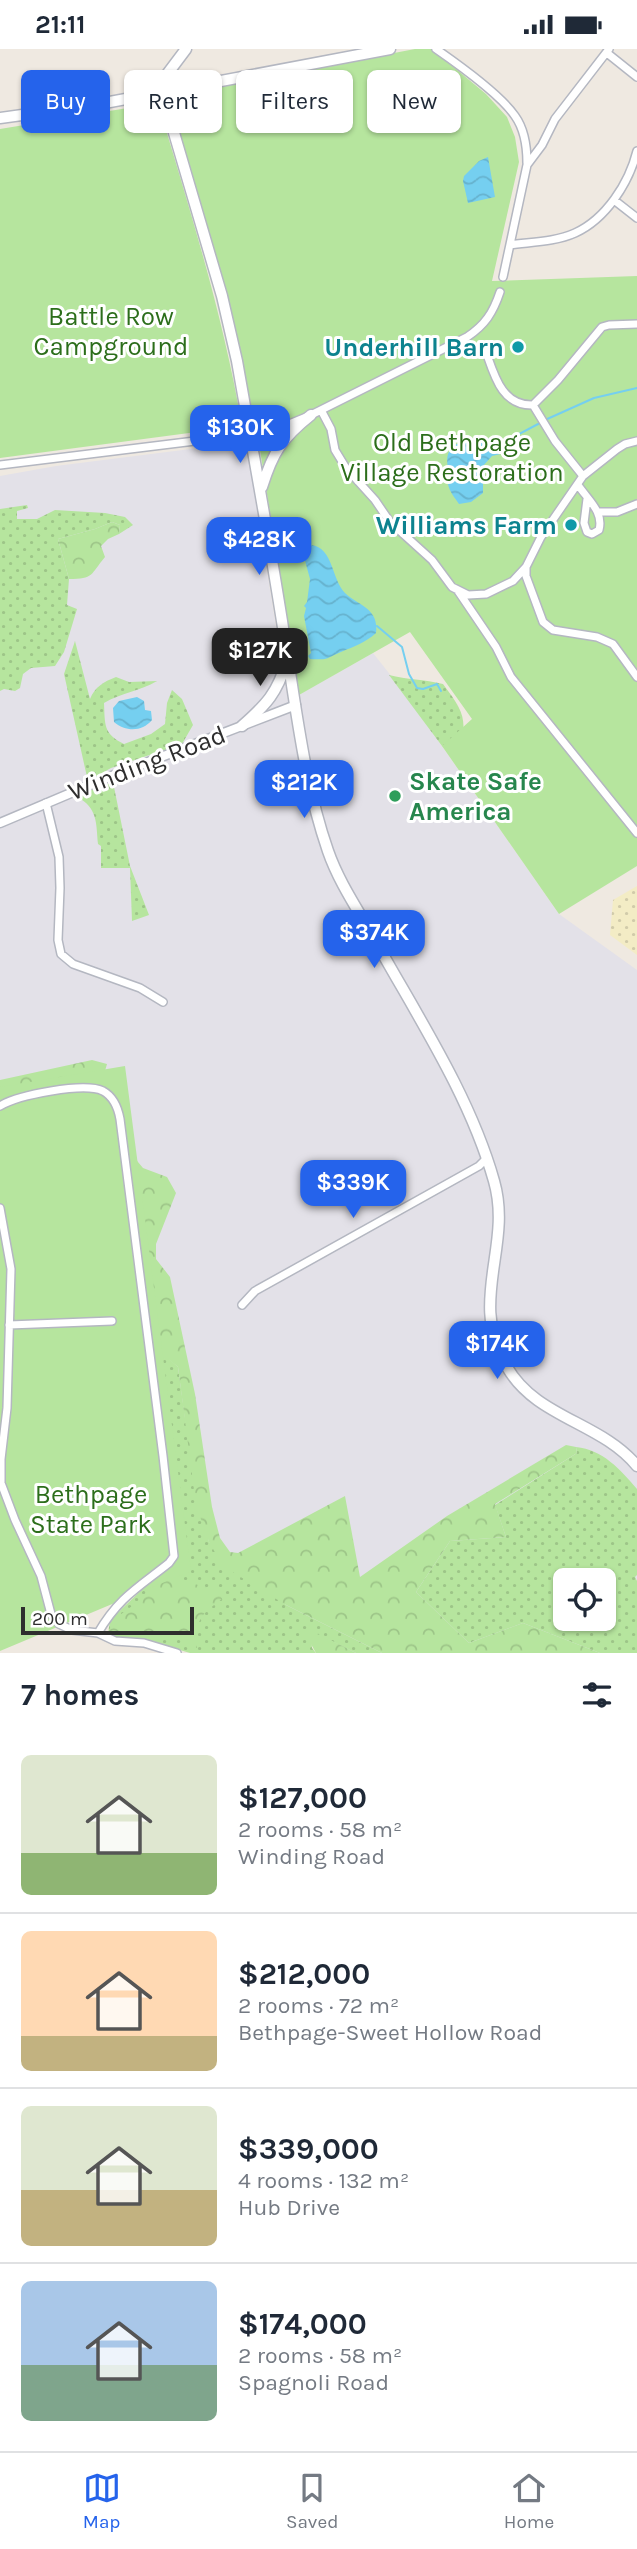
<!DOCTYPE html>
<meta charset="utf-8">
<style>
body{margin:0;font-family:Karla,sans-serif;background:#f2f2f3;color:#1f2937;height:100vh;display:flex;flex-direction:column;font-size:26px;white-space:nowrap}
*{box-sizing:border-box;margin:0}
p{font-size:23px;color:#747a83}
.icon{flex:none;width:38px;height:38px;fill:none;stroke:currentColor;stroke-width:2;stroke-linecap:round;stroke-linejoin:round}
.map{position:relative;height:1604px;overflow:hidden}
.drawer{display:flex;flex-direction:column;background:#fff;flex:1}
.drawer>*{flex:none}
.banner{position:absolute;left:21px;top:21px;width:595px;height:63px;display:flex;gap:14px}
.controls{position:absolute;left:553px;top:1519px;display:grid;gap:14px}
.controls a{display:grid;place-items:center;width:63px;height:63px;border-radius:10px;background:#fff;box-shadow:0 2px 5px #0004;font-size:35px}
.scale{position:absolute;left:21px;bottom:18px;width:173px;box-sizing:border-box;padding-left:7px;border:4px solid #2e2e2e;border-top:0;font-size:19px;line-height:24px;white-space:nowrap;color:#2e2e2e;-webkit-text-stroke:5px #fff;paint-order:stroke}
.price{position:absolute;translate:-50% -60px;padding:0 16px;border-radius:14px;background:#2563eb;color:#fff;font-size:23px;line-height:46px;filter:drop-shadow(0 2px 4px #0008)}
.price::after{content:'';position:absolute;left:50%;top:42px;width:21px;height:16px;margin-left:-10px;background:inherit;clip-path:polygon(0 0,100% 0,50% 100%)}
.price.active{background:#222;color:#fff}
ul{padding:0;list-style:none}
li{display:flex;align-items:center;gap:21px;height:175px;padding:0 21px}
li+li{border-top:2px solid #e0e1e3}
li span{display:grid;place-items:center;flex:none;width:196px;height:140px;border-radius:10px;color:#555}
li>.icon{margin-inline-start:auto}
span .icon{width:84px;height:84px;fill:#fffc;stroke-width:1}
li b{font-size:30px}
h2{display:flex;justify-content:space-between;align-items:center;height:84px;padding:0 21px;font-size:30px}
.chip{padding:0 24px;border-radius:10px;background:#fff;box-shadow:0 2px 5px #0004;font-size:24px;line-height:63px}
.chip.active{background:#2563eb;color:#fff}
.status{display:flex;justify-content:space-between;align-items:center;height:49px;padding:0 35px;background:#fff;direction:ltr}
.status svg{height:19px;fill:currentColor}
.menu{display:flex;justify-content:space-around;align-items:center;height:98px;border-top:2px solid #e0e1e3;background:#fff;font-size:19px;color:#747a83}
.menu a{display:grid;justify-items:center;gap:4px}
.menu .active{color:#2563eb}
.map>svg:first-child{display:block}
</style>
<div class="status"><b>21:11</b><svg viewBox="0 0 49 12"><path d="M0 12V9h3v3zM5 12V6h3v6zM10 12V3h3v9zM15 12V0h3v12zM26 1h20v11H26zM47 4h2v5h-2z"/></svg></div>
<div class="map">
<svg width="637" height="1604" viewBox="0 0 637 1604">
<defs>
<pattern id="grass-dots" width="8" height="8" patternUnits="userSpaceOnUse" patternTransform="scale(1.75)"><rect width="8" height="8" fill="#b6e59e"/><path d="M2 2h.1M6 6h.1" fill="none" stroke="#9dc588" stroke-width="1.8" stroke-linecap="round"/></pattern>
<pattern id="forest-crowns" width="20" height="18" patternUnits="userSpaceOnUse" patternTransform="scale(1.75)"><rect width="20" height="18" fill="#b6e59e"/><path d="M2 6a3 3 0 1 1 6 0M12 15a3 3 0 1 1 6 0" fill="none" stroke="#9dc588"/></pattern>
<pattern id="sand-dots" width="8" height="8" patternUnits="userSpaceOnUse" patternTransform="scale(1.75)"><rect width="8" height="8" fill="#f3ecc5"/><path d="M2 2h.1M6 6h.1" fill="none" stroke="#d1cbaa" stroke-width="1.8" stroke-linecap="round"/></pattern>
<pattern id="water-waves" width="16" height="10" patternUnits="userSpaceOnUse" patternTransform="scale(1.75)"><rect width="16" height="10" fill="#75cff0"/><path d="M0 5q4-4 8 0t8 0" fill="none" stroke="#66b2ce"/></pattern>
</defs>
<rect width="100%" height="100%" fill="#efe9e1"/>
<path fill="#e3e1e8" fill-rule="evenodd" d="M 246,393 L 288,652 L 373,604 L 407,647 L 559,865 L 637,921 L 637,1604 L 349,1604 L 191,1522 L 0,1038 L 0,427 L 56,417 ZM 565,1531 L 604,1531 L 604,1570 L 565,1570 Z"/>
<path fill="url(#grass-dots)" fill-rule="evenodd" d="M 27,456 L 28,459 L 17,462 L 17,470 L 37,470 L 55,461 L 105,464 L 125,468 L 133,476 L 119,485 L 120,476 L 112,473 L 95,480 L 58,490 L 69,530 L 67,556 L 77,560 L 64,603 L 55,617 L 31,619 L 23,625 L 20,639 L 15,642 L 4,640 L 0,642 L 0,460 Z
M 75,592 L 90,650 C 95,638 103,633 116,628 L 129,633 L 157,632 C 140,642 121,644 104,654 C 105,675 103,685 124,695 L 151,685 L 165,675 L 167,654 L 172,641 L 182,650 L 193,676 L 182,695 L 111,719 L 95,728 L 87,728 L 64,625 Z
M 389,626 C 407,631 424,630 443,635 C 464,663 468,670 459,705 L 442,697 Z
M 113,733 L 130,817 L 149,866 L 132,872 L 130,819 L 101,819 L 101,797 L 98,795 C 96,774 98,759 77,748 L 80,744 Z
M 167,1308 L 178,1318 L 185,1369 L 209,1493 L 286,1556 L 382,1604 L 356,1604 L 311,1582 L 312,1599 L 316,1604 L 190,1604 L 146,1591 L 117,1589 L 108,1585 L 110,1571 L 149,1534 L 156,1313 Z
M 576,1398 C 603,1401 620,1420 637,1440 L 637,1526 L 635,1528 L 637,1532 L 637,1604 L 600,1604 L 523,1574 L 469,1594 L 416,1543 L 450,1492 L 506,1488 L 495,1456 L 577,1404 ZM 565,1531 L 604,1531 L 604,1570 L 565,1570 Z"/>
<path fill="url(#forest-crowns)" d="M 112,473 L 120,476 L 119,485 L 108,490 L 101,497 L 105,508 C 90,526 94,530 69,530 L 58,490 L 95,480 Z
M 92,1011 L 107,1015 L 103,1029 L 0,1050 L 0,1031 Z
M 133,1107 L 143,1119 L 167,1128 L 176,1144 L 156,1195 L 156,1210 L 170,1228 L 195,1345 L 212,1458 L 220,1489 L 230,1503 L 238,1504 L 345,1447 L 360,1528 L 447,1467 L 566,1396 L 576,1398 L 577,1404 L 495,1455 L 506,1488 L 450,1492 L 416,1543 L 469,1594 L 523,1574 L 600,1604 L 382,1604 L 286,1556 L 223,1517 L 209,1493 L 196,1456 L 178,1318 L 167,1309 L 156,1313 Z
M 174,1528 L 219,1543 L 222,1550 C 198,1568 197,1569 197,1599 L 180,1588 L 117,1589 L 108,1585 L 113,1571 L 139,1552 L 164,1530 Z
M 311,1581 L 356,1604 L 316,1604 L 307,1588 Z"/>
<path fill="url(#sand-dots)" d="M 637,837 L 637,906 L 610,886 L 613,851 Z"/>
<path fill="#b6e59e" d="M 415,0 L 432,0 L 486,45 L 507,68 L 515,88 L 519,113 L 492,232 L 637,227 L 637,817 L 559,865 L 442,697 L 472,670 L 410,583 L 299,646 L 259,395 L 168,47 Z
M 158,54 C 190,162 223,265 242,377 L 0,409 L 0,80 Z
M 125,1017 L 191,1522 L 0,1602 L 0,1038 Z"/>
<path fill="url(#water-waves)" d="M 488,108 L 495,148 L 468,154 L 463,132 L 464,127 L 479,112 Z
M 479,389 L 499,390 L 508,398 L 509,403 L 492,407 L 483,417 L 483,444 L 471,453 L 459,455 C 455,449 449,442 448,435 C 447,428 450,431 449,424 C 442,397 456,393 479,389 Z
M 312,496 C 333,499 332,531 345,544 C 359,557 379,559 376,584 C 365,594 355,597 341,603 C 324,610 330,611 310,610 L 308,607 L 311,604 L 304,567 L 306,559 L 304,557 L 307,553 L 310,530 L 304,508 Z
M 137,648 L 144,652 L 145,661 L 151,662 L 152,671 C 142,683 126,683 114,673 L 113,659 L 119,652 Z"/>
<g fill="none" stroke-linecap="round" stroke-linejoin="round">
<path stroke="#75cff0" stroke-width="2" d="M 545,371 L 594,349 L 637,339
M 504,393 L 540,374
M 377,577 L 402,598 L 409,625 L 417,639 L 423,640 L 437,635 L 441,642"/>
<g stroke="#b4b7c1" stroke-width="10">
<path id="minor" d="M 436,0 C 459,16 500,45 515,67 C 525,81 527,97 527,114
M 607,4 L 637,28
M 614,151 L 637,169
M 510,196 C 531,193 555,193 575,184 C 606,170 629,134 637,102
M 503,228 L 527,116 L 542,96 L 555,70 L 609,0
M 485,300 C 494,325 501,357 533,356 L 555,392 L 583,427
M 533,356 L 558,331 L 602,278 L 609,276 L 637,275
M 321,361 L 331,380 L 335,401 L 346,419 L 375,451 L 390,473 L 432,511 L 452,538 L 468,546 L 486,545 L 513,532 L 526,518 L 541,488 L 583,427 L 617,400 L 625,395 L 637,392
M 0,416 L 203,391 L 277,380 L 311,366 L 467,288 C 485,276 493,264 500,243
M 578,436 C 588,451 604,463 599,481 L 592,485 L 587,483 L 584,474 L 587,450
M 599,463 L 617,463 L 637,455
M 526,518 L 526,527 L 543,573 L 553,581 L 597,588 L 613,595 L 637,628
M 458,542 L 496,598 L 511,628 L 637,784
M 46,754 L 59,808 L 60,839 L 58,891 L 61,905 L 73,915 L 140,939 L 163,953
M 0,1057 C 18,1046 84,1033 103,1042 C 114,1048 118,1059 120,1070 L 163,1407 L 174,1507 L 169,1514 C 139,1538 119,1548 98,1584 L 72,1581 L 59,1575 L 51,1565 L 41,1527 L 15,1471 L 1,1434 L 1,1410 L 7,1359 L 11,1220 L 0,1159
M 242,1256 L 255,1242 L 479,1117 L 486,1110
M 9,1276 L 112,1272
M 98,1584 L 115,1592 L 144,1594 L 177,1604"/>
</g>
<g stroke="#b4b7c1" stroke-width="11">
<path id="tertiary" d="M 0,774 L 104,730 L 296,656"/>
</g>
<g stroke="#b4b7c1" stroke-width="13">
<path id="secondary" d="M 186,0 L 165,28 L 162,43 L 222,247 L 237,312 C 253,403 270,494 284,585 C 296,658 304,733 328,802 C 338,831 356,858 371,884 C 415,964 469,1044 494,1132 C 513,1198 467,1251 507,1318 C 536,1369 601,1373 637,1417
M 0,69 L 94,56 L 390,0
M 262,438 C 273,403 282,389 311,366
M 242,677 C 267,655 277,644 287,612"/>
</g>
<use href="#minor" stroke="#fff" stroke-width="7"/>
<use href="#tertiary" stroke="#fff" stroke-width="8"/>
<use href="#secondary" stroke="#fff" stroke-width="10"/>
</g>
<g fill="#0f9aa8" stroke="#fff" stroke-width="2.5">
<circle cx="518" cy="298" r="7"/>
<circle cx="571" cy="476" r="7"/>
</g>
<circle fill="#2e9e5b" stroke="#fff" stroke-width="2.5" cx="395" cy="747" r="7"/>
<g text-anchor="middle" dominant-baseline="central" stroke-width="6" stroke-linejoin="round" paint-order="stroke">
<g font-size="26" fill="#2c6e1b" stroke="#fff">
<text x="111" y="267">Battle Row<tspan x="111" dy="30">Campground</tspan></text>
<text x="452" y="393">Old Bethpage<tspan x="452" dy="30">Village Restoration</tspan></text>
<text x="91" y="1445">Bethpage<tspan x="91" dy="30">State Park</tspan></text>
</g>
<g font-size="26" font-weight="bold" fill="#0d838f" stroke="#fff" text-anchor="end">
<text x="504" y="298">Underhill Barn</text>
<text x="557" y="476">Williams Farm</text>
</g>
<g font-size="26" fill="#2e2e2e" stroke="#fff">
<text transform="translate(147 714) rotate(-21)">Winding Road</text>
</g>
<g font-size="26" font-weight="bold" fill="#27864d" stroke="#fff" text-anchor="start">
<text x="409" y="732">Skate Safe<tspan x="409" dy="30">America</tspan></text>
</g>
</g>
</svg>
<div class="controls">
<a><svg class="icon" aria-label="locate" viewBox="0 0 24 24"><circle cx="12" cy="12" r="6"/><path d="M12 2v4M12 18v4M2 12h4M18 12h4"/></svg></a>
</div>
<div class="scale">200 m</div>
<b class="price" style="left:240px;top:416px">$130K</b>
<b class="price" style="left:259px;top:528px">$428K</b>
<b class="price active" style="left:260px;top:639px">$127K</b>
<b class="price" style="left:304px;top:771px">$212K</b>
<b class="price" style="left:374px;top:921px">$374K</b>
<b class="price" style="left:353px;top:1171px">$339K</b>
<b class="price" style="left:497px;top:1332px">$174K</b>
<div class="banner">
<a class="chip active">Buy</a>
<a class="chip">Rent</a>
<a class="chip">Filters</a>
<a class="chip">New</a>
</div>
</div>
<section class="drawer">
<h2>7 homes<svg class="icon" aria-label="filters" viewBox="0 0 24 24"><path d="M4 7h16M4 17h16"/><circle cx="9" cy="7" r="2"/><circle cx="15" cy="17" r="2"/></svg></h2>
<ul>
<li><span style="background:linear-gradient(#dfe7d0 70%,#8fb573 0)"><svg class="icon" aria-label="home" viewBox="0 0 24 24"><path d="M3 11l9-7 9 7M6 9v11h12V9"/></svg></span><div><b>$127,000</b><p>2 rooms · 58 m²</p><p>Winding Road</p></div></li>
<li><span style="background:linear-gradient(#ffd9b3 75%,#c2b280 0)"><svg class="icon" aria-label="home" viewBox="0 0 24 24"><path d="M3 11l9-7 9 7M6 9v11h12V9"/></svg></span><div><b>$212,000</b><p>2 rooms · 72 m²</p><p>Bethpage-Sweet Hollow Road</p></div></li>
<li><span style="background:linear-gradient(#dfe7d0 60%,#c2b280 0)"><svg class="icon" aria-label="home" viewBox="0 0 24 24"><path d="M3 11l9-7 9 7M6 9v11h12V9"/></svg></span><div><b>$339,000</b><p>4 rooms · 132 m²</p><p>Hub Drive</p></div></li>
<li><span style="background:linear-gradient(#a9c7e8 60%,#7fa58c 0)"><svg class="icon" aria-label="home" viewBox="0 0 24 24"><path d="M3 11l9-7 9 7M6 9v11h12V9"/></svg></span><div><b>$174,000</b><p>2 rooms · 58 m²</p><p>Spagnoli Road</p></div></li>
</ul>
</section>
<nav class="menu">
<a class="active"><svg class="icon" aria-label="map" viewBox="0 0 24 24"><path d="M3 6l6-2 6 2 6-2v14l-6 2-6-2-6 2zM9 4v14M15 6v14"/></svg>Map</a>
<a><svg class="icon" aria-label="saved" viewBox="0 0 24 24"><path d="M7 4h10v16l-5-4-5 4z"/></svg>Saved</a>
<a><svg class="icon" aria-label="home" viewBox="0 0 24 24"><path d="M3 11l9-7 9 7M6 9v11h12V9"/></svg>Home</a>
</nav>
